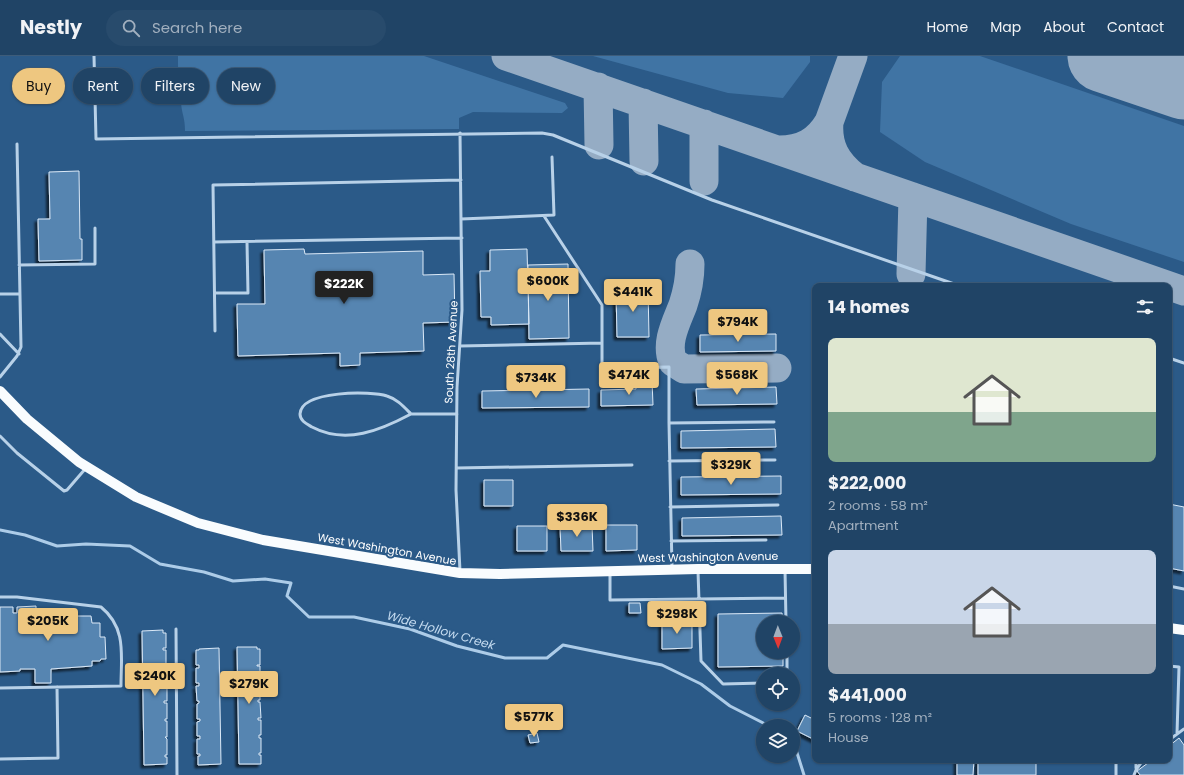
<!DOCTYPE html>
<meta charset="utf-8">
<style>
body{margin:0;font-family:Poppins,sans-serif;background:#284b6c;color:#f1f3f6;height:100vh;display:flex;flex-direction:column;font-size:15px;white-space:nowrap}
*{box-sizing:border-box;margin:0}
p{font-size:13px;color:#a2b0bf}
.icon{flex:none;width:22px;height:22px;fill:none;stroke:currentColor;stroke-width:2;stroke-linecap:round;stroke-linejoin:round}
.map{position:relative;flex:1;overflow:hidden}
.side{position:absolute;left:812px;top:227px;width:360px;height:480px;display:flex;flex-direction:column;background:#204466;border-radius:8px;box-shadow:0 1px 3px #0004,0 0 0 1px #3d5c7a}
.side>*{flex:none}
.top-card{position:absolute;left:12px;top:12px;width:380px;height:36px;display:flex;gap:8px}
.needle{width:26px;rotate:179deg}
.buttons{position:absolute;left:756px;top:559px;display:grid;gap:8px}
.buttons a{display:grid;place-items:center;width:44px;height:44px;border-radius:50%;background:#204466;box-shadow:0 1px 3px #0004,0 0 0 1px #3d5c7a;font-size:20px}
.price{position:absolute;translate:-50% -34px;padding:0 9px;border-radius:4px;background:#eec780;color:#111;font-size:13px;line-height:26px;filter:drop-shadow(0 1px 2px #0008)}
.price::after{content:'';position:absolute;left:50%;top:24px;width:12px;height:9px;margin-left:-6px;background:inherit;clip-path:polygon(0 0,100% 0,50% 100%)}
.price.active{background:#222;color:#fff}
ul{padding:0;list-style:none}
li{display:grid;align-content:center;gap:8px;height:212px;padding:0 16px}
li span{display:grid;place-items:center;height:124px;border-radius:8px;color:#555}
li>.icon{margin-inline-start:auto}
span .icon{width:72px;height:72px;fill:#fffc;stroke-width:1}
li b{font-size:17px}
h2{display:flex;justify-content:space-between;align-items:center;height:48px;padding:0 16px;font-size:17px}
.tag{padding:0 14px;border-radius:18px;background:#204466;box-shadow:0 1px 3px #0004,0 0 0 1px #3d5c7a;font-size:14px;line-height:36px}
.tag.active{background:#eec780;color:#111}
header{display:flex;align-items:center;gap:24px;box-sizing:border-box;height:56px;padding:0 20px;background:#204466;border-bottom:1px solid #3d5c7a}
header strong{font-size:19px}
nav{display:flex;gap:22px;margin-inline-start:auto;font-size:14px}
.search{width:280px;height:36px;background:#284b6c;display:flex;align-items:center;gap:10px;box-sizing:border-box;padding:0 14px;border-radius:22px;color:#a2b0bf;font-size:15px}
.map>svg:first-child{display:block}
</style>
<header>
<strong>Nestly</strong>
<div class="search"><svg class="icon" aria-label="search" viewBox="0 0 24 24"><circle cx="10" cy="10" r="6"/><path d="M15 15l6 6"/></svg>Search here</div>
<nav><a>Home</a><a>Map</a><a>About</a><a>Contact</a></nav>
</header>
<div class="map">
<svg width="1184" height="719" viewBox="0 0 1184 719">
<defs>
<filter id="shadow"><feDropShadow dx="-3" dy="3" stdDeviation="1" flood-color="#0009"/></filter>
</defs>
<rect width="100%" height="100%" fill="#2b5a88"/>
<path fill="#4074a4" d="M 178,0 L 424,0 L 565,47 L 568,52 L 562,57 L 473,56 L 459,62 L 459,73 L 185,75 C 185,61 182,59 181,47 C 178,31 178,16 178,0 Z
M 593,0 L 810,0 L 810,6 L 783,42 L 728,37 Z
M 900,0 L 980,0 L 1184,70 L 1184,206 L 1071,168 L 925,106 L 880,76 L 882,26 Z"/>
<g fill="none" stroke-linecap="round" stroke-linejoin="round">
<path stroke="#adcce8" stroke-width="3" d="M 0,474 L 25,479 L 57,490 L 86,488 L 130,490 L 160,508 L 204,516 L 233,525 L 265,523 L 291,527 L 287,540 L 309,561 L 354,561 L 410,573 L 457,590 L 505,602 L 547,602 L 563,589 L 662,609 L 701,628 L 730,650 L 769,670
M 793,684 L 804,719"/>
<path stroke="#95acc4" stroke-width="29" d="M 506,0 L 1184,235
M 598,31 L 599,89
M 643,47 L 644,105
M 829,66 L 853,0
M 704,68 L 704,125
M 779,94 C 802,94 817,86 829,66 C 827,90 836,106 855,121
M 690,208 C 690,221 687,237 683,249 C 676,267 665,287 673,306 L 684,313 L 777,312
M 911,218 L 913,141"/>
<path stroke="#95acc4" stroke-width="73" d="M 1104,0 L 1184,27"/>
</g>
<path fill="#5785b1" stroke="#dbe9f7" filter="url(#shadow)" d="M 79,115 L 80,183 L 82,183 L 82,204 L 39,205 L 38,163 L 50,163 L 49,116 Z
M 304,193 L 305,198 L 423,195 L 423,219 L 454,218 L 455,266 L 423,267 L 424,295 L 360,297 L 360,309 L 340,310 L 340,297 L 238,300 L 237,248 L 265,248 L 264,194 Z
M 527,193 L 529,268 L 491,269 L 491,261 L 481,261 L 480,215 L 490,215 L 490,194 Z
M 568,208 L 569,282 L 529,283 L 528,209 Z
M 648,232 L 649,281 L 617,281 L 616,233 Z
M 776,278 L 776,295 L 700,296 L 700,279 Z
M 636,324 L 652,324 L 653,349 L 601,350 L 601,334 L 636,333 Z
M 776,331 L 777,348 L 697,349 L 696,333 Z
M 589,333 L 589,351 L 482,352 L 482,335 Z
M 775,373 L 776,391 L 681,392 L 681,375 Z
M 781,420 L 781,438 L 681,439 L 681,421 Z
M 484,424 L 513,424 L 513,450 L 484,450 Z
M 1169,448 L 1184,451 L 1184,515 L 1169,512 Z
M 781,460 L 782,479 L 682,480 L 682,462 Z
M 592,469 L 593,495 L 561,495 L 560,470 Z
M 606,469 L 637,469 L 637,494 L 606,495 Z
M 517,470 L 547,470 L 547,495 L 517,495 Z
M 629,547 L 640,547 L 641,557 L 629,557 Z
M 36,550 L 36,556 L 56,556 L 56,560 L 91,560 L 92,567 L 100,567 L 100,581 L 105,581 L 106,603 L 101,603 L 100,605 L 92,605 L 92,610 L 51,613 L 51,627 L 35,627 L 35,613 L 20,613 L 20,615 L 0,616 L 0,551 L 13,551 L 13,557 L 17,557 L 17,551 Z
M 782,557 L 783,566 L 763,566 L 763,596 L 783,596 L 783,610 L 718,611 L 718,558 Z
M 667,565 L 692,567 L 692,592 L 662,593 L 662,568 L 666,568 Z
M 163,574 L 163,577 L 166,577 L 166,592 L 163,592 L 163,594 L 166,594 L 166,610 L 164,610 L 166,611 L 167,628 L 164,628 L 167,629 L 167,645 L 164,645 L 164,647 L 167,647 L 167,663 L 165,663 L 165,665 L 167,665 L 167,681 L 165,681 L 167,683 L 167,699 L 165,699 L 165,701 L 167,701 L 167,708 L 144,709 L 142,575 Z
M 237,591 L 257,591 L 257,593 L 260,593 L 260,609 L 257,609 L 257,610 L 260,610 L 260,627 L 258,627 L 260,628 L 260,644 L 258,644 L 258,646 L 260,646 L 261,662 L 258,662 L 258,664 L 261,664 L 261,679 L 259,679 L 259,682 L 261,682 L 261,697 L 259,697 L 259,699 L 261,699 L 261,708 L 239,708 Z
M 219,592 L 221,708 L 198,709 L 198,700 L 200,700 L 200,698 L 197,698 L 197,683 L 200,683 L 200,680 L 197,680 L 197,666 L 200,665 L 200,663 L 197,663 L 197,648 L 199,647 L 199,645 L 197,645 L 196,630 L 199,630 L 199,627 L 196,627 L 196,612 L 199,612 L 199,609 L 196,609 L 196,594 L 199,594 L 199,593 Z
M 805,659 L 815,664 L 815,684 L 797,675 Z
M 537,677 L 539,686 L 530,687 L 528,679 Z
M 1179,682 L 1184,689 L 1184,719 L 1140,719 L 1137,715 L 1152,704 L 1169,704 L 1169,690 Z
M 957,704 L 974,704 L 973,719 L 957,719 Z
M 978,704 L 1036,704 L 1036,719 L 978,719 Z"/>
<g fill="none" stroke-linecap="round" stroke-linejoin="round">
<path stroke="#b8d1e8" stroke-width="3" d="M 94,0 L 96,83 L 542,77 L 553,79 L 712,144 L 960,230
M 460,77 L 462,254 L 457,331 L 456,434 L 460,515
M 544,160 L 602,249 L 602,312 L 669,311 L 669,367
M 461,163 L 554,159 L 552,101
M 214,186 L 462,182
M 19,209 L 95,208 L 95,172
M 215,237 L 248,237 L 247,186
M 0,238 L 20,238
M 215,275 L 213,129 L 461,124
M 0,278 L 19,298
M 460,290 L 602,287
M 1169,302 L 1184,307
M 0,321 L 17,300 L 21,291 L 17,88
M 411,358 C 381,374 346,389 312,371 C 307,368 300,365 300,358 C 301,334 372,335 387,340 C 397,343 404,351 411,358 L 457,358
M 0,380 L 17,397 L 64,435 L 67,434 L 86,412
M 669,405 L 775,404
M 457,412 L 632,409
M 670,451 L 778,449
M 671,485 L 766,484
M 672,512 L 669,367 L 774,366
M 785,514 L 786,566
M 698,515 L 701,605 L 723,628 L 763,627
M 610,516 L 610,544 L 785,542
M 1169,530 L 1184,533
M 0,541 L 17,541 L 101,551 C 127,572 121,600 121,630 L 0,632
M 176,573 L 177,719
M 787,596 L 787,618
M 1169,610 L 1179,611 L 1177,678
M 1169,684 L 1184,673
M 0,703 L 58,702 L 57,631
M 1116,704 L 1116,719
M 1136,712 L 1136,704
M 1134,719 L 1136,714 L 1143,704"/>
<path stroke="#f9fcfe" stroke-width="10" d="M 0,335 L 27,363 L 79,406 L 136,441 L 198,467 L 263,484 L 460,517 L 500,518 L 698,513 L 815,513
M 1169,572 L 1184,574"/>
</g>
<g text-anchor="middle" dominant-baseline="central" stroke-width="4" stroke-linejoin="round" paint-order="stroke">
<g font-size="11" fill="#fff" stroke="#2b5a88">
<text transform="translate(451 296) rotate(-87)">South 28th Avenue</text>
<text transform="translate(387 493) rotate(10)">West Washington Avenue</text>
<text transform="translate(708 501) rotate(-1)">West Washington Avenue</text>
</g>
<g font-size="12" font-style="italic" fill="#c3daef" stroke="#2b5a88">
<text transform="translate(441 574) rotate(16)">Wide Hollow Creek</text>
</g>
</g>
</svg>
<div class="buttons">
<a><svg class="needle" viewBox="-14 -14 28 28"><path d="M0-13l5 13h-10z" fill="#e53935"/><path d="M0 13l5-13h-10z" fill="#a2b0bf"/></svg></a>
<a><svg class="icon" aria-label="locate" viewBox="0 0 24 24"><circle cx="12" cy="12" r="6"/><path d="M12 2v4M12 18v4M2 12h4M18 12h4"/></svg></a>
<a><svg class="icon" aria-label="layers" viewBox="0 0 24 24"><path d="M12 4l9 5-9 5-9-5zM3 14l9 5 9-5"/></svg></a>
</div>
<b class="price" style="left:548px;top:246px">$600K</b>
<b class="price active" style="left:344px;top:249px">$222K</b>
<b class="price" style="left:633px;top:257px">$441K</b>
<b class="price" style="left:738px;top:287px">$794K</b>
<b class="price" style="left:629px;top:340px">$474K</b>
<b class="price" style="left:737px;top:340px">$568K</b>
<b class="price" style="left:536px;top:343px">$734K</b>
<b class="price" style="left:731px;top:430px">$329K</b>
<b class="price" style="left:577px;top:482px">$336K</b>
<b class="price" style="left:677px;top:579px">$298K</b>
<b class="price" style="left:48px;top:586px">$205K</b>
<b class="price" style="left:155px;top:641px">$240K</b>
<b class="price" style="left:249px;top:649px">$279K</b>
<b class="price" style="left:534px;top:682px">$577K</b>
<div class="top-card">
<a class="tag active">Buy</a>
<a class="tag">Rent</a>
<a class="tag">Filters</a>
<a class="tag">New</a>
</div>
<section class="side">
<h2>14 homes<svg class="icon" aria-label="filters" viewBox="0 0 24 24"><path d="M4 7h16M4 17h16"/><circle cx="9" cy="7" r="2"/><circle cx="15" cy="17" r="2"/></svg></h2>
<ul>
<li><span style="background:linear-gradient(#dfe7d0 60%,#7fa58c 0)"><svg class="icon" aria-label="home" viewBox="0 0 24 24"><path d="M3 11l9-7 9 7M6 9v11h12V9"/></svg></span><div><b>$222,000</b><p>2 rooms · 58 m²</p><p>Apartment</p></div></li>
<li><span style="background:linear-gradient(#c9d6e8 60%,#9aa5b1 0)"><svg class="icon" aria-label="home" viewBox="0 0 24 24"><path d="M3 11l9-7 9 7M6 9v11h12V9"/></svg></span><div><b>$441,000</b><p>5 rooms · 128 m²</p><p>House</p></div></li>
</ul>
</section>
</div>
